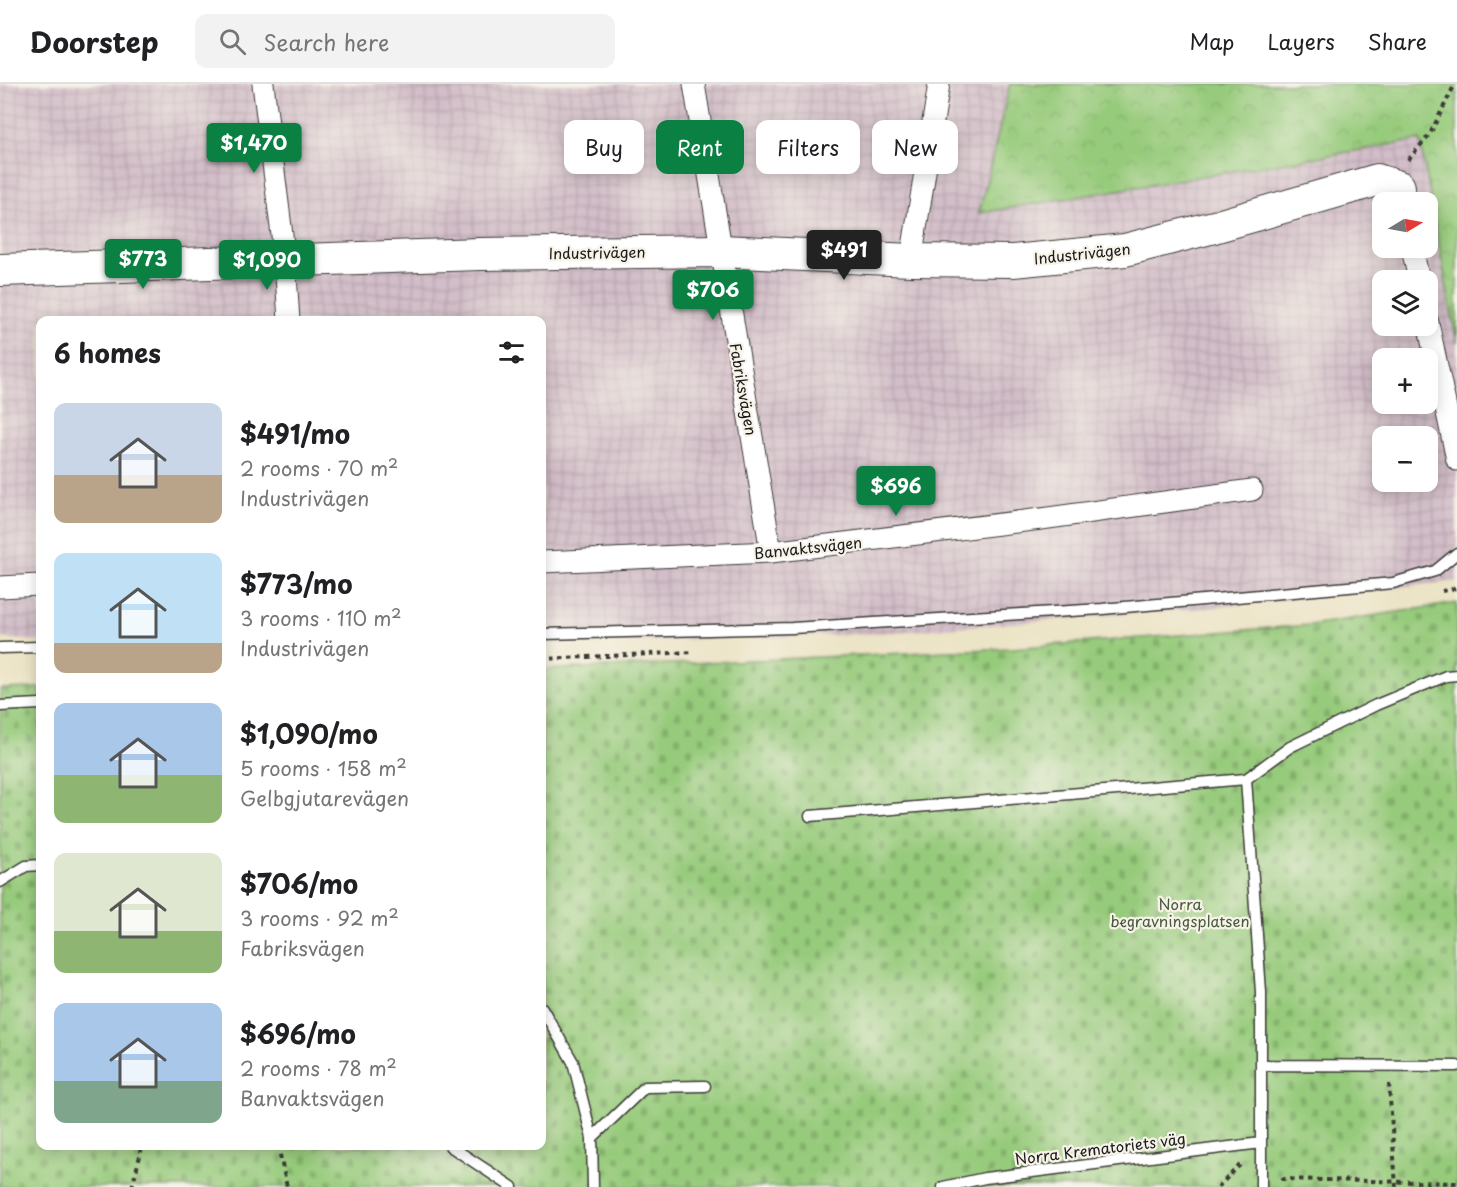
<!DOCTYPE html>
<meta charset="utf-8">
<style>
body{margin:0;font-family:"Playpen Sans",sans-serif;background:#f2f2f2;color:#202124;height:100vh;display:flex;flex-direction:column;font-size:22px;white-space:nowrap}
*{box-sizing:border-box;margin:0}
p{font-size:20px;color:#757577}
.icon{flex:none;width:33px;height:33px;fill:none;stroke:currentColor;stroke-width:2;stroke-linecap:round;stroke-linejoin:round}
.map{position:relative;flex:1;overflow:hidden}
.sheet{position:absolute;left:36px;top:232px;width:510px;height:834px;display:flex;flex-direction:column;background:#fff;border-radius:12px;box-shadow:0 3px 15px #0003}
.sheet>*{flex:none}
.top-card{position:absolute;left:564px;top:36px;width:570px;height:54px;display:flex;gap:12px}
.needle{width:39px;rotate:80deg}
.buttons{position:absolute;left:1372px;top:108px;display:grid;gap:12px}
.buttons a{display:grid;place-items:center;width:66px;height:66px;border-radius:12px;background:#fff;box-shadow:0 3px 15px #0003;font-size:30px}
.price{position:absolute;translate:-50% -51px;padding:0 14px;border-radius:6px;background:#0b8043;color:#fff;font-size:20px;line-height:39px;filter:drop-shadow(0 2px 3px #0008)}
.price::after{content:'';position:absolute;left:50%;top:36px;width:18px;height:14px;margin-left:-9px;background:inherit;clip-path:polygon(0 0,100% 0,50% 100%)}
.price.on{background:#222;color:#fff}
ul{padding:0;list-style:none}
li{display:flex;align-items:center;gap:18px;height:150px;padding:0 18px}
li span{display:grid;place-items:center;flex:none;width:168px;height:120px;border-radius:12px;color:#555}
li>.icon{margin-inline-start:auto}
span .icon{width:72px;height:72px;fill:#fffc;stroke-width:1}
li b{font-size:26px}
h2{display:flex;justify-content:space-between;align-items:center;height:72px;padding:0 18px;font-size:26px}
.tag{padding:0 21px;border-radius:12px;background:#fff;box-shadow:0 3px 15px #0003;font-size:21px;line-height:54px}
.tag.on{background:#0b8043;color:#fff}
header{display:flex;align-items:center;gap:36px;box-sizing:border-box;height:84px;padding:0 30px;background:#fff;border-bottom:2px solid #e0e0e0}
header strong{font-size:28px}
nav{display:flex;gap:33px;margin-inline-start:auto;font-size:21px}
.search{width:420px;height:54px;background:#f2f2f2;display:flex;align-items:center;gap:15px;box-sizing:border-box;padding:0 21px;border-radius:12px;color:#757577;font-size:22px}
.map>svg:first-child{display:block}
</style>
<header>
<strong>Doorstep</strong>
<div class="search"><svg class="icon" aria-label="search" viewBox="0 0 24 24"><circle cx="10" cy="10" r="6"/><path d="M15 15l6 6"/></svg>Search here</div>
<nav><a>Map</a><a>Layers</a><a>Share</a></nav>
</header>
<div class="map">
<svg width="1457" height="1103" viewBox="0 0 1457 1103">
<defs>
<pattern id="industrial-grid" width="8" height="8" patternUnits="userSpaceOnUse" patternTransform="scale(1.5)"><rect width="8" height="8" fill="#d2bdc8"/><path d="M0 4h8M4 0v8" fill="none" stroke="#b4a2ab"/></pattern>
<pattern id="cemetery-stones" width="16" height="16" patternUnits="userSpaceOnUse" patternTransform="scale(1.5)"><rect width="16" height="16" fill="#97cb7c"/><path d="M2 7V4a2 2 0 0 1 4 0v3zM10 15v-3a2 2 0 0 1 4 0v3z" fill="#82ae6b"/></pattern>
<pattern id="park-crowns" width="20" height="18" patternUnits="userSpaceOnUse" patternTransform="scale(1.5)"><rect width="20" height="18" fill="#97cb7c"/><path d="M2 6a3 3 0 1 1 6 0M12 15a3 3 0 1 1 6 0" fill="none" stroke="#82ae6b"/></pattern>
</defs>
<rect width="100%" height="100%" fill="#f7f3e8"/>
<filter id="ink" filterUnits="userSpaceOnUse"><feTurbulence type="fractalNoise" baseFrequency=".0167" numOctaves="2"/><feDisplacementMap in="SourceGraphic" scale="12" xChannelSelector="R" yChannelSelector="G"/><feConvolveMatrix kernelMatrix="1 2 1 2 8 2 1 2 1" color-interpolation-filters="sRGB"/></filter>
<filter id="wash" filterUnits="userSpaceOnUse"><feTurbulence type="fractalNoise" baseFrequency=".008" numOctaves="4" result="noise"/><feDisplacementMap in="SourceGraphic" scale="24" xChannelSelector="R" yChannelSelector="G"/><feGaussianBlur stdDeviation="1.35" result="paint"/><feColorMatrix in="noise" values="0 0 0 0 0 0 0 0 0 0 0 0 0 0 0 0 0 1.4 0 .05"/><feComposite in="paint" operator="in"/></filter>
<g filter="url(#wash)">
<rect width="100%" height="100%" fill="#ece4c6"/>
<path fill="url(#industrial-grid)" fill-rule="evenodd" d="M 0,0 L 1010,0 L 980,129 L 1420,56 L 1457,259 L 1457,497 L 1209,524 L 867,550 L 542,560 L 542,237 L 40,237 L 40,557 L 0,554 ZM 1383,118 L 1428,118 L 1428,164 L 1383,164 ZM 1383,196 L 1428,196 L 1428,242 L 1383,242 ZM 1383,274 L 1428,274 L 1428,320 L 1383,320 ZM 1383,352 L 1428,352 L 1428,398 L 1383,398 Z"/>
<path fill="url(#cemetery-stones)" stroke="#5a744c" stroke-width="1.5" d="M 1457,519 L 1457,1103 L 0,1103 L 0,605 L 40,604 L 40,1062 L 542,1062 L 542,586 L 1012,564 L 1310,541 Z"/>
<path fill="url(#park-crowns)" stroke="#5a744c" stroke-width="1.5" d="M 1010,0 L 1457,0 L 1457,259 L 1420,56 L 979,129 Z"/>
</g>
<g filter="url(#ink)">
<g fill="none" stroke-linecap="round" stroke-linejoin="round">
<g stroke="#3b3a36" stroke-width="13">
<path id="lane" d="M 542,550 L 792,544 L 1102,525 L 1393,499 L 1435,487 L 1457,469
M 0,564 L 40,563
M 0,622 L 40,620
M 810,732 L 1246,695
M 0,798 L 26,782 L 40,781
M 542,924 L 573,978 L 592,1054 L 593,1103
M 1261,981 L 1457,982
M 592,1054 L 645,1003 L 705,1002
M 450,1062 L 512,1103
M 943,1103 L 985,1094 L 1261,1059
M 1261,1103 L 1261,908 L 1246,695 L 1290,663 L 1376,621 L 1446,592 L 1457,591"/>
</g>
<g stroke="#3b3a36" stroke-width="23">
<path id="street" d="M 263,0 L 285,175 L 289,237
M 694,0 L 771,468
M 1412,164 L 1419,196
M 911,176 L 939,0
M 1428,239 L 1457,376
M 542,478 L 771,468 L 1041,435 L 1252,406
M 0,503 L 40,501"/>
</g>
<g stroke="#3b3a36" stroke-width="34">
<path id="secondary" d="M 0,186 L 480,170 L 721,167 L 911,176 L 1013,177 L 1125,166 L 1214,143 L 1377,96 L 1399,103"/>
</g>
<path stroke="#3b3a36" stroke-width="4" stroke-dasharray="4.5 4.5" stroke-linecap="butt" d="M 1408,76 L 1430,50 L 1455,0
M 1442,507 L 1457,504
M 542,575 L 694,568
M 1389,1000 L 1396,1103
M 278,1062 L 287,1103
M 1281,1095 L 1457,1099
M 132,1103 L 141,1068 L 140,1062
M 1218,1103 L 1240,1081"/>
<use href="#lane" stroke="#fff" stroke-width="10"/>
<use href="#street" stroke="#fff" stroke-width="21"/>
<use href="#secondary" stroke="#fff" stroke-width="32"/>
</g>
</g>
<g text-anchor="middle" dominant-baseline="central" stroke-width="4.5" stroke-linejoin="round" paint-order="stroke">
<g font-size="15" fill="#1c1c1c" stroke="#f7f3e8">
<text transform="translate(597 168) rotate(-1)">Industrivägen</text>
<text transform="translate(1082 169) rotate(-6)">Industrivägen</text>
<text transform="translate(744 305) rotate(80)">Fabriksvägen</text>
<text transform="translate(808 463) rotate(-6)">Banvaktsvägen</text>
<text transform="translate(1100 1064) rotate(-7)">Norra Krematoriets väg</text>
</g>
<g font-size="15" fill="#47593e" stroke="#f7f3e8">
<text x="1180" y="819">Norra<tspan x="1180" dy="17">begravningsplatsen</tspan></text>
</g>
</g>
</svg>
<div class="buttons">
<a><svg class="needle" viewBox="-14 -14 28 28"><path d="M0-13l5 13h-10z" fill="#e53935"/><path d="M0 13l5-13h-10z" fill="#757577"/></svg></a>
<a><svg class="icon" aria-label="layers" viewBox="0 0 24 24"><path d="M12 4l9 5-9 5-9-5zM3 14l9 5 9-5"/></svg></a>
<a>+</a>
<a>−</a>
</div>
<b class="price" style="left:254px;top:90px">$1,470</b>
<b class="price on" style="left:844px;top:197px">$491</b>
<b class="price" style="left:143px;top:206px">$773</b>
<b class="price" style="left:267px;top:207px">$1,090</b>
<b class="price" style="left:713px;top:237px">$706</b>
<b class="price" style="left:896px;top:433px">$696</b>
<div class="top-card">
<a class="tag">Buy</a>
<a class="tag on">Rent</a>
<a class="tag">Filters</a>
<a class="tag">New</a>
</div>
<section class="sheet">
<h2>6 homes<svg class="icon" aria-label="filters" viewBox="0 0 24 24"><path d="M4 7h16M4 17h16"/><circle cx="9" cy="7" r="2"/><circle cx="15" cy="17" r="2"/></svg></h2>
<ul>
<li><span style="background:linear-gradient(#c9d6e8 60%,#b9a48a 0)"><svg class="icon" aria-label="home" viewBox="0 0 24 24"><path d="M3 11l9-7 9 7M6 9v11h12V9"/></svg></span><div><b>$491/mo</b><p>2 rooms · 70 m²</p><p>Industrivägen</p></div></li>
<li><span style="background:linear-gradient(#bfe0f5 75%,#b9a48a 0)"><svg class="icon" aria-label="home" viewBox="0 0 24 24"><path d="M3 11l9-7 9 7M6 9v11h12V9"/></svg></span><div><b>$773/mo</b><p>3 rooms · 110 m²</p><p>Industrivägen</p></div></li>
<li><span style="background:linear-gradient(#a9c7e8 60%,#8fb573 0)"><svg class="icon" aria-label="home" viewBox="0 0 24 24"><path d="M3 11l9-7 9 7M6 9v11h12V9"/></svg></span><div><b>$1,090/mo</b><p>5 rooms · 158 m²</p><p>Gelbgjutarevägen</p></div></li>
<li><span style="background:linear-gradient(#dfe7d0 65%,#8fb573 0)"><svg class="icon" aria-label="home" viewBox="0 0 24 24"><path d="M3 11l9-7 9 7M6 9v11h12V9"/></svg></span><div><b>$706/mo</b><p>3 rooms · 92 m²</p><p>Fabriksvägen</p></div></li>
<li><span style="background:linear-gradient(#a9c7e8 65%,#7fa58c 0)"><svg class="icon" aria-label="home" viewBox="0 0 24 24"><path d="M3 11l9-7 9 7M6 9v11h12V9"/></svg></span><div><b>$696/mo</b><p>2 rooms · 78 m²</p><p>Banvaktsvägen</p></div></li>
</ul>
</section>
</div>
